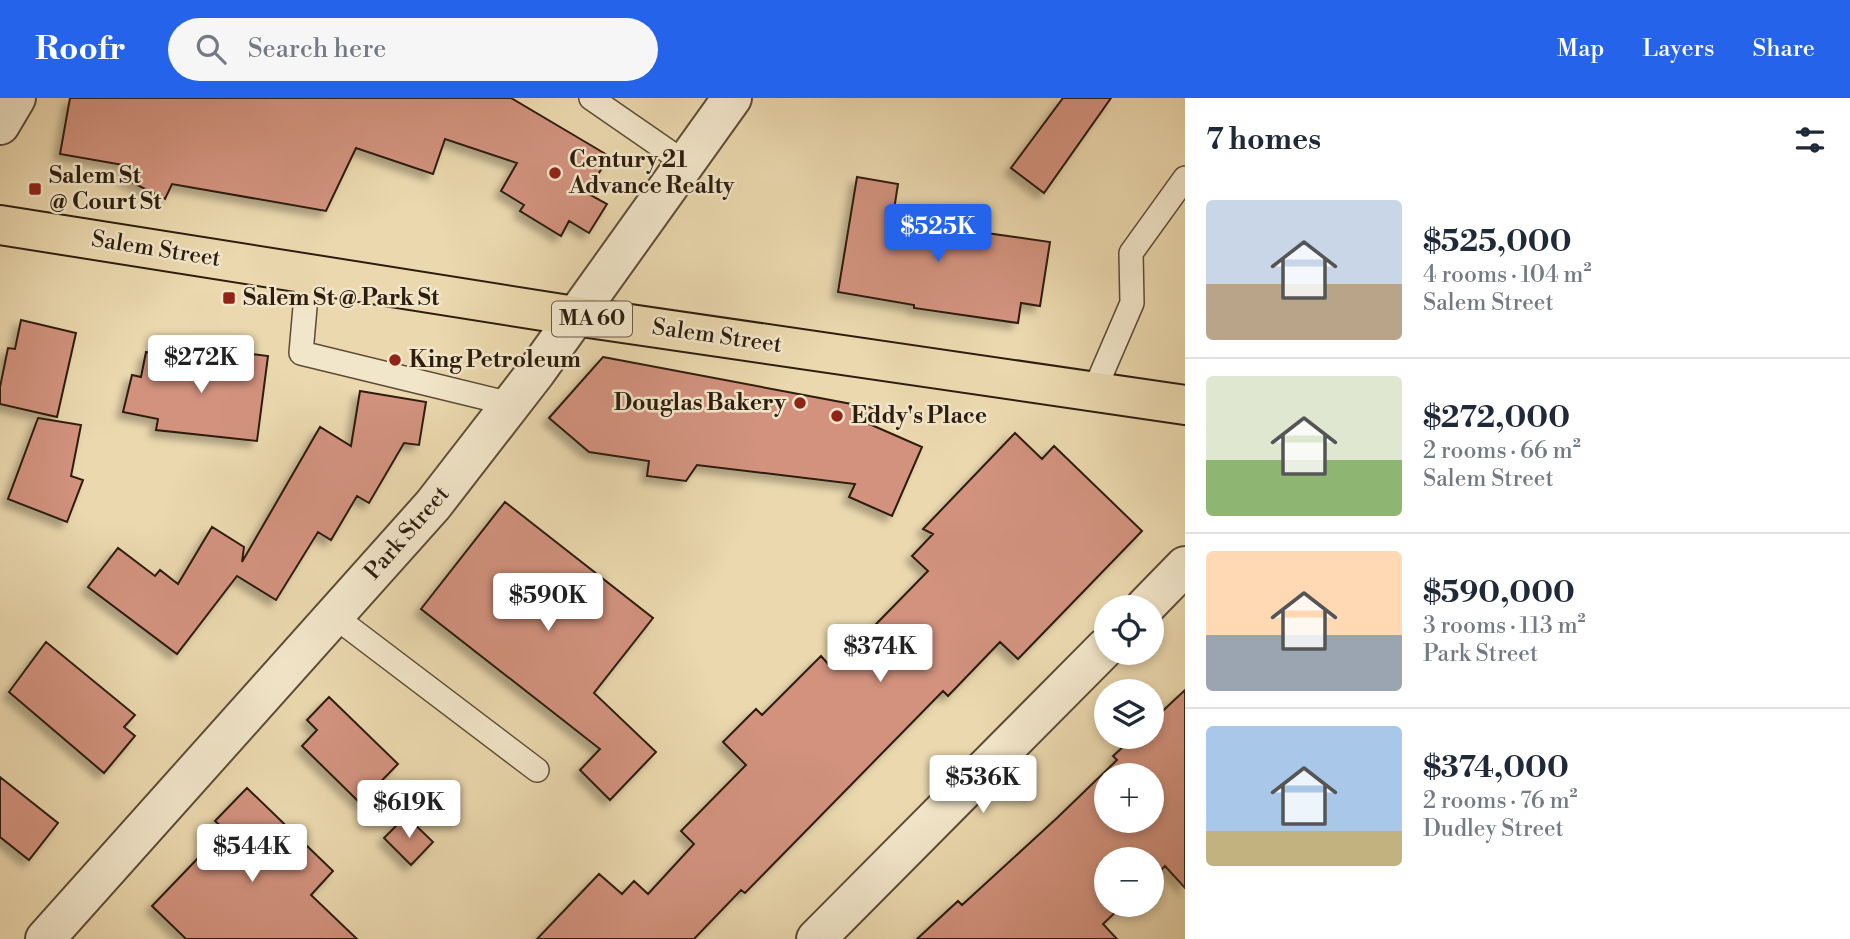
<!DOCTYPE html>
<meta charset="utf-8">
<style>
body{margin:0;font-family:"Libre Bodoni",serif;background:#f6f6f7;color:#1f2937;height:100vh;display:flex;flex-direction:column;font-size:26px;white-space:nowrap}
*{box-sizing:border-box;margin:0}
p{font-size:23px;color:#747a83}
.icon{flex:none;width:38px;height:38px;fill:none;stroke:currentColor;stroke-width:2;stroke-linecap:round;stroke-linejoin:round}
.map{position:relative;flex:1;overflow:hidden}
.drawer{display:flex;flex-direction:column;background:#fff;width:665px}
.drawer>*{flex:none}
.fabs{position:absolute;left:1094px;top:497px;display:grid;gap:14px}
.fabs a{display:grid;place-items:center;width:70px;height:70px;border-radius:50%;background:#fff;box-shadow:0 4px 10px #0003;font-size:35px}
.price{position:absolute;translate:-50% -60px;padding:0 16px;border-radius:7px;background:#fff;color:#222;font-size:23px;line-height:46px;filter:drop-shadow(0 2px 4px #0008)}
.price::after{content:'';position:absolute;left:50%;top:42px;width:21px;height:16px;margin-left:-10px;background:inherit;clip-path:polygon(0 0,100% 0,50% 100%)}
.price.on{background:#2563eb;color:#fff}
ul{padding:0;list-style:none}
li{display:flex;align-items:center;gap:21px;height:175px;padding:0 21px}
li+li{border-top:2px solid #e0e1e3}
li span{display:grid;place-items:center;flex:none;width:196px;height:140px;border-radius:7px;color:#555}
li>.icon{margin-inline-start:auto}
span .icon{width:84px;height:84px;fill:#fffc;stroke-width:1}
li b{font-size:30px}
h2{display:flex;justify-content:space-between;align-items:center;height:84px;padding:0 21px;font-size:30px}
header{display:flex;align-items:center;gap:42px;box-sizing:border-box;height:98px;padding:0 35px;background:#2563eb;color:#fff}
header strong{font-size:33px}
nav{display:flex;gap:38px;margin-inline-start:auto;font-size:24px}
.search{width:490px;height:63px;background:#f6f6f7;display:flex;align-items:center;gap:18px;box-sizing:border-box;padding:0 24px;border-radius:38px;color:#747a83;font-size:26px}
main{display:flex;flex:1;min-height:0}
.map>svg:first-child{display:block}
</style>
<header>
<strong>Roofr</strong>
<div class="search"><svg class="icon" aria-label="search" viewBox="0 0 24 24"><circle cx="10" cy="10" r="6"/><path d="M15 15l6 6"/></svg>Search here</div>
<nav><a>Map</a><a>Layers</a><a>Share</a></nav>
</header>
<main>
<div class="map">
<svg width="1185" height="841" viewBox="0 0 1185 841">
<defs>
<filter id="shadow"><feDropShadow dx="-6" dy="6" stdDeviation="3.5" flood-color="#0004"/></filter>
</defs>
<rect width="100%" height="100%" fill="#ebd8ae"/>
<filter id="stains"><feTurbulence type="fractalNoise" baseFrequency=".00286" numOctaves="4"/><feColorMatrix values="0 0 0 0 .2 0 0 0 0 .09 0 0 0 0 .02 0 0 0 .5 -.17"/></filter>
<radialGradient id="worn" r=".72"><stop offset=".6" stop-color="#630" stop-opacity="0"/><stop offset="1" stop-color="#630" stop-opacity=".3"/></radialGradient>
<path fill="#d2927e" stroke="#2d1d0e" stroke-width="2" fill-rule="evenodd" filter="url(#shadow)" d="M 70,0 L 511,0 L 609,58 L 587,95 L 607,106 L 589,135 L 569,123 L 561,138 L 520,113 L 524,107 L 501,93 L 517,65 L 445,41 L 433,76 L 356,50 L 326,113 L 172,86 L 165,101 L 123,80 L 129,68 L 60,56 Z
M 1063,0 L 1111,0 L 1044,95 L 1011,70 Z
M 857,79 L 898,86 L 890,137 L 956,147 L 958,131 L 1050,144 L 1040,208 L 1021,205 L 1018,225 L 914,210 L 914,207 L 838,194 Z
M 21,222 L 76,235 L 57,319 L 0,306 L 0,289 L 8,250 L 15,251 Z
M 220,252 L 268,258 L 257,343 L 156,332 L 158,321 L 123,314 L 132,277 L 141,279 L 146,254 L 218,270 Z
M 603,259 L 878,311 L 867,325 L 922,349 L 892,418 L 849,399 L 855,386 L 697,367 L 686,383 L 647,378 L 649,363 L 589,354 L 549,320 Z
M 360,293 L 426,304 L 419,347 L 404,345 L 369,405 L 357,398 L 331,442 L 318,434 L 276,502 L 237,478 L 177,556 L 88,489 L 118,450 L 155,478 L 160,472 L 178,486 L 212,429 L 244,449 L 242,464 L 320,329 L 351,348 Z
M 38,320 L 81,327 L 71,378 L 83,382 L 67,424 L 8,401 Z
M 1015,335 L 1042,361 L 1054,348 L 1142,433 L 1018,561 L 1000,544 L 948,598 L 943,593 L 745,795 L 741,792 L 694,841 L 537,841 L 599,776 L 622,796 L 634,783 L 648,796 L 694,746 L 681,733 L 746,667 L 723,644 L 756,611 L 762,617 L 821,558 L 830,568 L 835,562 L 838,565 L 928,473 L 912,458 L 933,436 L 923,431 Z
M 505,404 L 653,520 L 594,595 L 656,654 L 610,702 L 580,672 L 600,651 L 421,511 Z
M 46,544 L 135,617 L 124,629 L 135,638 L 104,675 L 9,594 Z
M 1185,592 L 1185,790 L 1165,768 L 1152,781 L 1152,761 L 1106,761 L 1106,807 L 1123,807 L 1103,826 L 1117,841 L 917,841 L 958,803 L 962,807 L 1057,720 L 1117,662 L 1113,658 L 1134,639 L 1152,639 L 1152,623 ZM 1106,677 L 1152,677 L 1152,723 L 1106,723 Z
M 329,599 L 398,666 L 360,705 L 302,648 L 317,632 L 307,622 Z
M 0,679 L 58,725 L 29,762 L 0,739 Z
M 247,690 L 333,773 L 311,797 L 357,841 L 186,841 L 152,808 L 225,732 L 215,723 Z
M 406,718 L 433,744 L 411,767 L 384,740 Z"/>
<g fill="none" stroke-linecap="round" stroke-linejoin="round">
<g stroke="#5c4c36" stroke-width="26">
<path id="service" d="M 591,0 L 685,65
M 308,175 L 301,255 L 511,306
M 1094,293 L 1132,205 L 1131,155 L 1185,80
M 334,518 L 537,672"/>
</g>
<g stroke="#5c4c36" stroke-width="42">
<path id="minor" d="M 0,27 L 16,0
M 1145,509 L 1185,468
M 816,841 L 1106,549"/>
</g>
<g stroke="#5c4c36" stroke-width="42">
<path id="tertiary" d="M 45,841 L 433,407 L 536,274 L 732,0"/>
</g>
<g stroke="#2d1d0e" stroke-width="42">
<path id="primary" d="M 0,127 L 575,218 L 1185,307"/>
</g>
<use href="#service" stroke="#f2e6ca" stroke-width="23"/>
<use href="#minor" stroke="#f2e6ca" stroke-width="38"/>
<use href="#tertiary" stroke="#f2e6ca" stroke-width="38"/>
<use href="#primary" stroke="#ebd8ae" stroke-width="38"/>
</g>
<g fill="#8f2418" stroke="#f2e6ca" stroke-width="2.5">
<circle cx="555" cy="75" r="7"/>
<rect x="28" y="84" width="14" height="14" rx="3.5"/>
<rect x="222" y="193" width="14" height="14" rx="3.5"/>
<circle cx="395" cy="262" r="7"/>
<circle cx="800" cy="305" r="7"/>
<circle cx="837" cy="318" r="7"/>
</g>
<g text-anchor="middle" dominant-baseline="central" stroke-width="5" stroke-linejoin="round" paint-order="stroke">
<rect fill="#f2e6ca" stroke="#685946" stroke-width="2" x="552" y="203.5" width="80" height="35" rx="5"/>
<g font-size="21" font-weight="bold" fill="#2d1d0e">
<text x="592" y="221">MA 60</text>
</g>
<g font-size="23" font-weight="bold" fill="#2d1d0e" stroke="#f2e6ca" text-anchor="start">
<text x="569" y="62">Century 21<tspan x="569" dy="26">Advance Realty</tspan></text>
<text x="49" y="78">Salem St<tspan x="49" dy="26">@ Court St</tspan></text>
<text x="243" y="200">Salem St @ Park St</text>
<text x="409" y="262">King Petroleum</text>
<text x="786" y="305" text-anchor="end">Douglas Bakery</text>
<text x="851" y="318">Eddy's Place</text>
</g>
<g font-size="23" fill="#2d1d0e" stroke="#f2e6ca">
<text transform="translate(156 151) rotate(9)">Salem Street</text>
<text transform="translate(717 238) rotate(8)">Salem Street</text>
<text transform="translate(407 435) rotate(-49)">Park Street</text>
</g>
</g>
<rect width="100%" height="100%" filter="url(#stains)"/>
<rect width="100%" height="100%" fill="url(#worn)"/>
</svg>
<div class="fabs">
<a><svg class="icon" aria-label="locate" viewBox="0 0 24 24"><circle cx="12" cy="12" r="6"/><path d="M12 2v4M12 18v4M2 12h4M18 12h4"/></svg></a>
<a><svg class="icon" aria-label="layers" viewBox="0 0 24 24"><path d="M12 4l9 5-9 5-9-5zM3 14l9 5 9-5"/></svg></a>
<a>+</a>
<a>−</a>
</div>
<b class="price on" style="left:938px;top:166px">$525K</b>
<b class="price" style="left:201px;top:297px">$272K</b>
<b class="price" style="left:548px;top:535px">$590K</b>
<b class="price" style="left:880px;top:586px">$374K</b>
<b class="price" style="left:983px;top:717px">$536K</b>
<b class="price" style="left:409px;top:742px">$619K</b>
<b class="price" style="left:252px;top:786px">$544K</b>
</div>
<section class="drawer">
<h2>7 homes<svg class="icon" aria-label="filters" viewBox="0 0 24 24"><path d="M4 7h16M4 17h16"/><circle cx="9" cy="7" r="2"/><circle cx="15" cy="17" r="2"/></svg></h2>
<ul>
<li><span style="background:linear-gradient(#c9d6e8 60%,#b9a48a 0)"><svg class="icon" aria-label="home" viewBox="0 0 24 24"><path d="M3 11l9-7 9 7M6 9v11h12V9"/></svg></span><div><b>$525,000</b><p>4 rooms · 104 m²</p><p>Salem Street</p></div></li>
<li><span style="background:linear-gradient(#dfe7d0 60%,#8fb573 0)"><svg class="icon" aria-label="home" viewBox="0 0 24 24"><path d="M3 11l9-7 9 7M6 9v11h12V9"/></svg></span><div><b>$272,000</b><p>2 rooms · 66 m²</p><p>Salem Street</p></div></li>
<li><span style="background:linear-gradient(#ffd9b3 60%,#9aa5b1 0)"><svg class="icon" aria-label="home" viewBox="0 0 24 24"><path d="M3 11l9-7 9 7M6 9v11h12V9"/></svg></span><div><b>$590,000</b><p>3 rooms · 113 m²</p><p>Park Street</p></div></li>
<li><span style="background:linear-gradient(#a9c7e8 75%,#c2b280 0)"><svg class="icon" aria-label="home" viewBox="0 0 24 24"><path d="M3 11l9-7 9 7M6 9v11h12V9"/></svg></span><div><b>$374,000</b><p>2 rooms · 76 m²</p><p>Dudley Street</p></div></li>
</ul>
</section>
</main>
